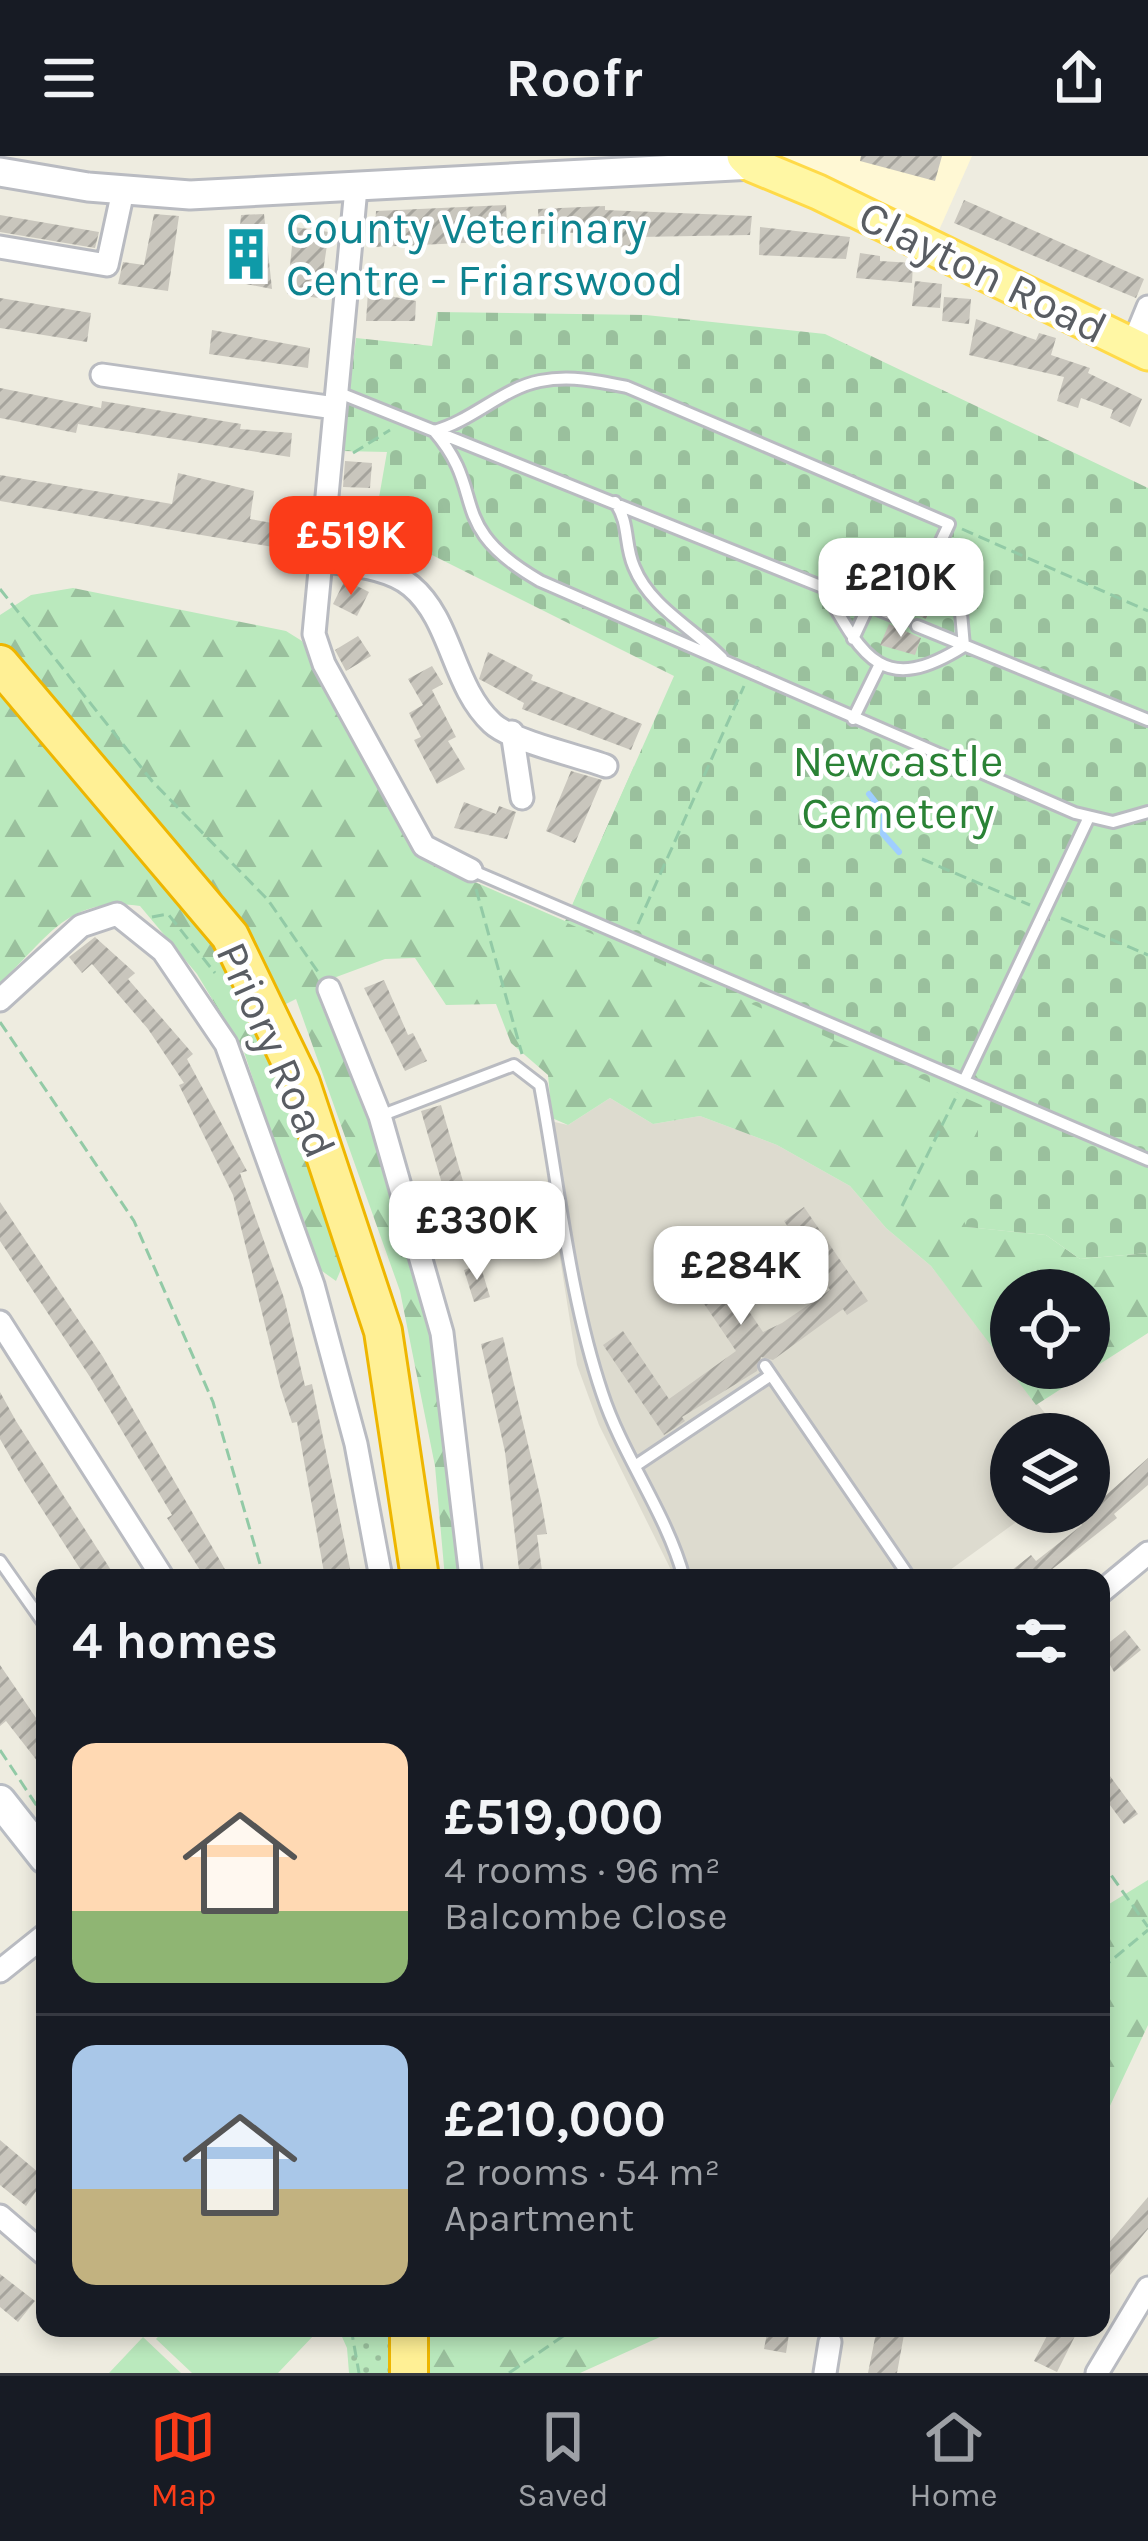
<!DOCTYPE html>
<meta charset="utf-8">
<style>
body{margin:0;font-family:Karla,sans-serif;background:#242831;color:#f1f3f6;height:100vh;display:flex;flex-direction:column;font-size:45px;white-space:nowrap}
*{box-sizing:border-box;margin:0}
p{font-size:39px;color:#9ea1a6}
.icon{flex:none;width:66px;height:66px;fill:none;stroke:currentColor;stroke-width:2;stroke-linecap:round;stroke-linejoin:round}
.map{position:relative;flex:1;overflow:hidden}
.sheet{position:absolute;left:36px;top:1413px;width:1074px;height:768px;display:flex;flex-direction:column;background:#171b24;border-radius:24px;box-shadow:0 6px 18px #0003}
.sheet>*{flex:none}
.tools{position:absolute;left:990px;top:1113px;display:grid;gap:24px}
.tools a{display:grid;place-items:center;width:120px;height:120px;border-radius:50%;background:#171b24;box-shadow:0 6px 18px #0003;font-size:60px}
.price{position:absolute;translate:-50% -102px;padding:0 27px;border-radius:24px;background:#fff;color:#222;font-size:39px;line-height:78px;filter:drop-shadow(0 3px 6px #0008)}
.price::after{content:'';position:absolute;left:50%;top:72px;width:36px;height:27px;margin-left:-18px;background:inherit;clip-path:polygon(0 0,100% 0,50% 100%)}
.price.selected{background:#fb3c19;color:#fff}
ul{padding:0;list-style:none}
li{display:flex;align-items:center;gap:36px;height:300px;padding:0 36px}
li+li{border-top:3px solid #363941}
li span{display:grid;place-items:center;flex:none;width:336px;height:240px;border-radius:24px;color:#555}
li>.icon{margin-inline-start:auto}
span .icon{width:144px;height:144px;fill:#fffc;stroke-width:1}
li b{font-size:51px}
h2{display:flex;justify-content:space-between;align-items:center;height:144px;padding:0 36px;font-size:51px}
header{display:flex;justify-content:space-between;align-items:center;height:156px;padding:0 36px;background:#171b24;font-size:54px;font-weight:700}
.tabs{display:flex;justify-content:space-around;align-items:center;height:168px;border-top:3px solid #363941;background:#171b24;font-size:33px;color:#9ea1a6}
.tabs a{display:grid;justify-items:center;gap:6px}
.tabs .selected{color:#fb3c19}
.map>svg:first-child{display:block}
</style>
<header><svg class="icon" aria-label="menu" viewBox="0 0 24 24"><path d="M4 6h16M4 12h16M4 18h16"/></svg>Roofr<svg class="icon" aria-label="share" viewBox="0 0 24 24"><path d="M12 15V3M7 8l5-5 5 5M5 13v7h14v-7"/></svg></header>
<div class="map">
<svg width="1148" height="2217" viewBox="0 0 1148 2217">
<defs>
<pattern id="grass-dots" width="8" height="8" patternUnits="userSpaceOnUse" patternTransform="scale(3)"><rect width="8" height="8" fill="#bae9bd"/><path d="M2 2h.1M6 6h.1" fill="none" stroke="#9ac09d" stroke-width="1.8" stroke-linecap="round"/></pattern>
<pattern id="forest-firs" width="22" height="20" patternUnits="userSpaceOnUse" patternTransform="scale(3)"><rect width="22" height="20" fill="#bae9bd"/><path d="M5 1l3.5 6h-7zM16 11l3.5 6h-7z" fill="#9ac09d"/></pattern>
<pattern id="cemetery-stones" width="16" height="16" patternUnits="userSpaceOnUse" patternTransform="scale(3)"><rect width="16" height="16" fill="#bae9bd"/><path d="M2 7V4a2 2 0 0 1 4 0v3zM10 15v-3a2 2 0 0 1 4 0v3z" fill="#9ac09d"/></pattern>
<pattern id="building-hatch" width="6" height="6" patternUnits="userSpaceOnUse" patternTransform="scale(3)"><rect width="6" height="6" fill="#c9c6bd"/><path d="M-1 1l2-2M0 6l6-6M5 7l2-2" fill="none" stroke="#a6a49d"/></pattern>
</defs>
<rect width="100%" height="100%" fill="#eeece0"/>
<path fill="#fff8d4" d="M 770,0 L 972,0 L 932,90 Z"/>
<path fill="#dddbcf" d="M 610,942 L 653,968 L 700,960 L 777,989 L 850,1030 L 886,1072 L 931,1110 L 1061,1278 L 1011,1278 L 1011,1356 L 1030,1356 L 939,1422 L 675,1422 L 599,1269 L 577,1209 L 556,1077 L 541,963 L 568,969 Z"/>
<path fill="url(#grass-dots)" d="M 338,2172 L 410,2172 L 411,2217 L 349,2217 L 347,2192 Z"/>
<path fill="url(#forest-firs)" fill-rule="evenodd" d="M 73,432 L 286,475 L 302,485 L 408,688 L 424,704 L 565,765 L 634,610 L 1007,854 L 968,1071 L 1046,1079 L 1080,1103 L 1148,1097 L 1148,1177 L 1036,1249 L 931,1110 L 886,1072 L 850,1030 L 777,989 L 700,960 L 653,968 L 610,942 L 568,969 L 552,962 L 548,919 L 511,887 L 496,848 L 446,849 L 415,802 L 385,803 L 320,827 L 320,846 L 366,956 L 429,1164 L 464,1422 L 445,1422 L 435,1310 L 400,1135 L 296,843 L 256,863 L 291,938 L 345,1104 L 336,1125 L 315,1110 L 244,896 L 197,818 L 140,750 C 67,740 49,781 0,827 L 0,459 L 31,439 ZM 1011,1134 L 1089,1134 L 1089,1212 L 1011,1212 Z
M 1148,1724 L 1148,1869 L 1101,1969 L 1101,1753 Z
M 422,2172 L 680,2172 L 580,2217 L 423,2217 Z"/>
<path fill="url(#cemetery-stones)" d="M 437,156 L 646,159 L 825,178 L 1148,332 L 1148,1097 L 1080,1103 L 1046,1079 L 967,1071 C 939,1020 969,1000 988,952 L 565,766 L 674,520 L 374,370 L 387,296 L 342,295 L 356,182 L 432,190 Z"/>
<path fill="#bae9bd" d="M 166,2172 L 309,2172 L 315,2178 L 278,2217 L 192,2217 L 156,2183 Z
M 143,2181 L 181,2217 L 109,2217 Z"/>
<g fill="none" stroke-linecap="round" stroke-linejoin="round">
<path stroke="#9fceff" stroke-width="6" d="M 869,638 L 884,657 L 883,678 L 899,696"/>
</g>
<path fill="url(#building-hatch)" d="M 861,0 L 942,0 L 935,25 L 860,5 Z
M 964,44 L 1144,123 L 1136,142 L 954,67 Z
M 506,49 L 508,85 L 374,91 L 376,55 Z
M 605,50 L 605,54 L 752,60 L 750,79 L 639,81 L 640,89 L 619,91 L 618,75 L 539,78 L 538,53 Z
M 154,58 L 179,60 L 168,135 L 118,128 L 123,106 L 144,109 Z
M 264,58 L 272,133 L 235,126 L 241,59 Z
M 0,59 L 99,76 L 95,92 L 0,76 Z
M 294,71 L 329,76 L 319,142 L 287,138 Z
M 760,71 L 850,81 L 846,103 L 759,99 Z
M 860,97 L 880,100 L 880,105 L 913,107 L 912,127 L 856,122 Z
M 915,125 L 942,128 L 940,152 L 912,150 Z
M 368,136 L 416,145 L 415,165 L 366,165 Z
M 944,141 L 971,143 L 969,168 L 942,165 Z
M 0,142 L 91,157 L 87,186 L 0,172 Z
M 976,163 L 1036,184 L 1039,177 L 1056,182 L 1051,199 L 1090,212 L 1088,217 L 1142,243 L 1130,271 L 1110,262 L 1113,254 L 1081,242 L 1078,252 L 1057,245 L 1064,221 L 969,199 Z
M 212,174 L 310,192 L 308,212 L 209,198 Z
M 0,232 L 101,252 L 102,245 L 241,268 L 240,273 L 292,277 L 290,301 L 78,268 L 76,277 L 0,262 Z
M 345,305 L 372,307 L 370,332 L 343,331 Z
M 178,317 L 254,335 L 250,363 L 283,369 L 279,392 L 0,345 L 0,319 L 172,348 Z
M 345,424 L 369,436 L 357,460 L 333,448 Z
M 903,431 L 934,443 L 926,463 L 896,450 Z
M 889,468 L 921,482 L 915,499 L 880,489 Z
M 358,480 L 371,500 L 346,515 L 335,494 Z
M 488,496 L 533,519 L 531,524 L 642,568 L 631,594 L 522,553 L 524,547 L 479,523 Z
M 432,510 L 443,528 L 432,534 L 456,581 L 448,585 L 465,613 L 437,628 L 414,584 L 421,581 L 409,557 L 423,549 L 408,523 Z
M 571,615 L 602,624 L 575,687 L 546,675 Z
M 464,646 L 496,658 L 499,650 L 516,656 L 507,683 L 454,672 Z
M 95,781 L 135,817 L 128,823 L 193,898 L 187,903 L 247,1015 L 240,1017 L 284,1142 L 305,1230 L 312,1228 L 352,1422 L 325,1422 L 297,1266 L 292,1267 L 280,1230 L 233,1039 L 179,929 L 184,927 L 148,873 L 92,808 L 82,817 L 69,801 Z
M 384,824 L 408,879 L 413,877 L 427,905 L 405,915 L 364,832 Z
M 441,949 L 482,1091 L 462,1097 L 421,955 Z
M 0,1046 L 103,1201 L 230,1422 L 205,1422 L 167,1362 L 172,1359 L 90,1221 L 0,1085 Z
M 804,1051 L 868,1145 L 847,1159 L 843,1153 L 773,1204 L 761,1201 L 757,1215 L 682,1261 L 685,1265 L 664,1279 L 603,1189 L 623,1175 L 669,1243 L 736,1195 L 682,1115 L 709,1096 L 763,1176 L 782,1167 L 830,1134 L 784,1065 Z
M 480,1108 L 490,1141 L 474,1146 L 464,1114 Z
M 503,1181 L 541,1344 L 547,1378 L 537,1379 L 543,1422 L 520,1422 L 505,1296 L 481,1188 Z
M 0,1236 L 16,1265 L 116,1422 L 86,1422 L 26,1328 L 0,1283 Z
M 1148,1302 L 1148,1329 L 1114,1358 L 1117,1362 L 1046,1418 L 1049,1422 L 1002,1422 L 1031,1399 L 1036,1405 L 1082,1369 L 1078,1364 Z
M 1125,1474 L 1141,1494 L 1114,1516 L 1101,1493 Z
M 0,1509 L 45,1575 L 45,1615 L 6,1565 L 0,1570 Z
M 1110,1620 L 1138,1658 L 1124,1668 L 1101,1637 L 1101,1626 Z
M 0,1984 L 45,2022 L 26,2050 L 0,2029 Z
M 1148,2041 L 1148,2073 L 1101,2130 L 1101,2096 Z
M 0,2118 L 35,2145 L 18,2166 L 0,2151 Z
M 768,2172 L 790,2172 L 786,2197 L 764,2193 Z
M 877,2172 L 905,2173 L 897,2217 L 868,2217 Z
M 1051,2172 L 1079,2172 L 1057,2216 L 1034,2205 Z"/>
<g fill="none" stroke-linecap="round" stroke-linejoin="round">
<g stroke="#b9bbc1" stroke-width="16">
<path id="service" d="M 337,236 L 905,464
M 615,346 C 630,367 624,389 634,411 C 650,451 693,472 722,502
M 897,411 L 927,415 L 960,446 L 964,490 C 883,541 863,502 824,432 Z
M 927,415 L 949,368 L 627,231 C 598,225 570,219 540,225 C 503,232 472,265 434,275 C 489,338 443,369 540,425 L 1075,657 L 1113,666 L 1148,656
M 917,470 L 1148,564
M 853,483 L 885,414
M 853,563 L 879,510
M 471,714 L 1148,1004
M 964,925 L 1089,661
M 380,960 L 514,909 L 540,929 C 559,1030 569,1139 602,1237 C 623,1301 666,1356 684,1422
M 765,1210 L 910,1422
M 638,1308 L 771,1219
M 0,1405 L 45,1469"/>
</g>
<g stroke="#b9bbc1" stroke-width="27">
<path id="minor" d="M 356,32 L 314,478 L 324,508 L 424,690 L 471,714
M 0,91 L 107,109 L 123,35
M 1132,190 L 1148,151
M 102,219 L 335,252
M 321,404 C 349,409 388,411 411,430 C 452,464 452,530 492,567 C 511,585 579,600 606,610
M 512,576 L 522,642
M 329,833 L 380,960 L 442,1177 L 471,1422
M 0,844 L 81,770 L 117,758 L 163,795 L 226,888 L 313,1129 L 356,1288 L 381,1422
M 0,1166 L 163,1422
M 1101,1436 L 1148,1397
M 0,1815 L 45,1779
M 0,2060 L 43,2097
M 825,2217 L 830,2186
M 1097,2217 L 1148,2132"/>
</g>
<g stroke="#b9bbc1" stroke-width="33">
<path id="tertiary" d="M 0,16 L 88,31 L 190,39 L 753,9"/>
</g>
<g stroke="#b9bdc4" stroke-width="36">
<path id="secondary" d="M 0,1645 L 45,1702"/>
</g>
<g stroke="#ffda48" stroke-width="39">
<path id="primary" d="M 744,0 L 753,9 L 818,36 L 1148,197"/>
</g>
<g stroke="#eeb600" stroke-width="42">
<path id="trunk" d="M 0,508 L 230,780 L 301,927 L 383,1175 L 420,1422
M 409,2217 L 409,2172"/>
</g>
<path stroke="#92caa6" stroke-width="3" stroke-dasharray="12 6" stroke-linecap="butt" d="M 353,297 L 390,274
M 962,373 L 1148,455
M 0,433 L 152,625 L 268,744 L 318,816
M 922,703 L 1030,749
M 476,733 L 522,898
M 152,761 L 168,758 L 215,817
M 1061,762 L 1148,799
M 638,768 L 744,530
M 0,866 L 134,1065 L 213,1246 L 264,1422
M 902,1050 L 958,937
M 0,1594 L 37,1650
M 1101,1705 L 1148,1771
M 1101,1813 L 1148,1774
M 351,2172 L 359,2217
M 509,2217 L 575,2172"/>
<use href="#service" stroke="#fff" stroke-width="10"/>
<use href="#minor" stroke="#fff" stroke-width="21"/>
<use href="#tertiary" stroke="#fff" stroke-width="27"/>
<use href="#secondary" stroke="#fff" stroke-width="30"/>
<use href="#primary" stroke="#fff7a4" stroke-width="33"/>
<use href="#trunk" stroke="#fff095" stroke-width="36"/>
</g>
<defs>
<g id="building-bare" transform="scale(4.14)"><path d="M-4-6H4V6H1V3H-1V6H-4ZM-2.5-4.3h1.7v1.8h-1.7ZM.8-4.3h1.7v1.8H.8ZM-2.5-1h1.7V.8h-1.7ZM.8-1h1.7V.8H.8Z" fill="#0f9aa8" stroke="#fff" stroke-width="2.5" paint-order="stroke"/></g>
</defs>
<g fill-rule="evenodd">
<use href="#building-bare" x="246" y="98"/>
</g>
<g text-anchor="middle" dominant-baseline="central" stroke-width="9" stroke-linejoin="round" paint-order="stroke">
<g font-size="45" fill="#0d838f" stroke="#fff" text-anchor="start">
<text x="286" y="72">County Veterinary<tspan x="286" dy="52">Centre - Friarswood</tspan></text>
</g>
<g font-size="45" fill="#595d63" stroke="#fff">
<text transform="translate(983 116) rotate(26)">Clayton Road</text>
<text transform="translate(276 894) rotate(66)">Priory Road</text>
</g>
<g font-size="45" fill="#2a8235" stroke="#fff">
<text x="898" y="605">Newcastle<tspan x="898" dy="52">Cemetery</tspan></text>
</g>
</g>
</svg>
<div class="tools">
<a><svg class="icon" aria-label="locate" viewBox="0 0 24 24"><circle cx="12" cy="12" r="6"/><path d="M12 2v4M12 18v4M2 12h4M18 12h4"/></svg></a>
<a><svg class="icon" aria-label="layers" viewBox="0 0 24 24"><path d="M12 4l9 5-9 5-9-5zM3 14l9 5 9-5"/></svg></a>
</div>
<b class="price selected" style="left:351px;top:442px">£519K</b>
<b class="price" style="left:901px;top:484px">£210K</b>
<b class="price" style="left:477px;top:1127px">£330K</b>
<b class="price" style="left:741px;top:1172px">£284K</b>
<section class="sheet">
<h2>4 homes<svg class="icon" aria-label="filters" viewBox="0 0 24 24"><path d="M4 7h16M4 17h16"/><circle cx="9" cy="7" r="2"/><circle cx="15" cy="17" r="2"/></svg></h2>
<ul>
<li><span style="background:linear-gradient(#ffd9b3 70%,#8fb573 0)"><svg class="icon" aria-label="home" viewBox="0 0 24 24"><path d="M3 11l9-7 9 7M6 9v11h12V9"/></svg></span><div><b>£519,000</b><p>4 rooms · 96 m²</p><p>Balcombe Close</p></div></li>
<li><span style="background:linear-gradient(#a9c7e8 60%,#c2b280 0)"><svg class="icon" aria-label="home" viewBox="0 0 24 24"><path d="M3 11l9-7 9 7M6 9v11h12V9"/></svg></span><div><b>£210,000</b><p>2 rooms · 54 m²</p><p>Apartment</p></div></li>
</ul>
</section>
</div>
<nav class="tabs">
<a class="selected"><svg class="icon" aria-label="map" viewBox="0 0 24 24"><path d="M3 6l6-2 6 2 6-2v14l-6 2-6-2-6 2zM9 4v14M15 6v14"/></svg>Map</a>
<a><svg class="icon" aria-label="saved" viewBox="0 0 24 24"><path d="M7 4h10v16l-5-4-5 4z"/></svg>Saved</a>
<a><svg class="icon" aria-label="home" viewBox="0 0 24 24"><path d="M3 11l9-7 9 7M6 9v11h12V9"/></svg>Home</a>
</nav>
